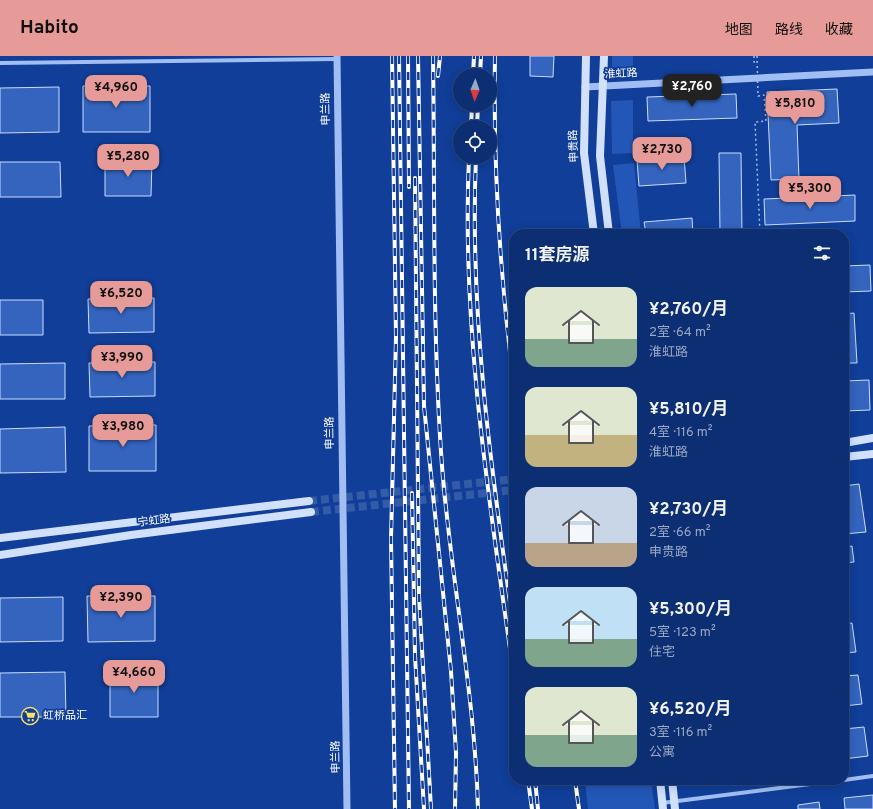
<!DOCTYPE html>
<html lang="zh">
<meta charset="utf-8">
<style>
body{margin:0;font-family:Overpass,"Noto Sans SC",sans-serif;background:#153677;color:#f1f3f6;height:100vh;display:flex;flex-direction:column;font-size:15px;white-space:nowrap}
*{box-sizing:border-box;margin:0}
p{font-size:13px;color:#9aa8c4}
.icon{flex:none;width:22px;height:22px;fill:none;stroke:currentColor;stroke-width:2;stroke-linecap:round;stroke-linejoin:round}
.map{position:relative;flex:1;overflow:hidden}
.sheet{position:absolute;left:509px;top:173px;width:340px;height:556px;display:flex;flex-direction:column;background:#0c2e72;border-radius:16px;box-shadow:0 2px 10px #0003,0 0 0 1px #2c4a84}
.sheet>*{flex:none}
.needle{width:26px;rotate:182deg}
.buttons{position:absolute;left:453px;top:12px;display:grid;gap:8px}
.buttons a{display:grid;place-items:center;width:44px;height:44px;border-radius:50%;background:#0c2e72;box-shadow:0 2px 10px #0003,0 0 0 1px #2c4a84;font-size:20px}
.price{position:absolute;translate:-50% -34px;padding:0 9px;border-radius:8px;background:#e69b98;color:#111;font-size:13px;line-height:26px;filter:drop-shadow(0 1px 2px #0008)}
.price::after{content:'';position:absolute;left:50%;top:24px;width:12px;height:9px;margin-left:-6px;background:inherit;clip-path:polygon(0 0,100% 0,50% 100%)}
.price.on{background:#222;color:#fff}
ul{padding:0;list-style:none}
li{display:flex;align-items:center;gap:12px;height:100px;padding:0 16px}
li span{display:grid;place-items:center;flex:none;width:112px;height:80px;border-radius:12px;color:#555}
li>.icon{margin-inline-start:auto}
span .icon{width:48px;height:48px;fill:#fffc;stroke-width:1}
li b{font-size:17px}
h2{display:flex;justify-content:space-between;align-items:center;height:48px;padding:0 16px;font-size:17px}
header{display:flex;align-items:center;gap:24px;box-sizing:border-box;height:56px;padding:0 20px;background:#e69b98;color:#111}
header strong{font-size:19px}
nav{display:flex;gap:22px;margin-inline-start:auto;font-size:14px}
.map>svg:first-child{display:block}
</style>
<header>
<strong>Habito</strong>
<nav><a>地图</a><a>路线</a><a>收藏</a></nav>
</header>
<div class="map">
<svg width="873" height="753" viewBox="0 0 873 753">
<rect width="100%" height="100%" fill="#103e98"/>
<path fill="#2357b7" d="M 612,0 L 633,0 L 633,12 L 612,11 Z
M 633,44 L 633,97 L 612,98 L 611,45 Z
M 634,107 L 641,178 L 622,178 L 613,109 Z
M 585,724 L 651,724 L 655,753 L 588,753 Z"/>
<path fill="#3464be" stroke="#cadcfe" d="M 530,0 L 554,0 L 553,21 L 530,20 Z
M 83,30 L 150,30 L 150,76 L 83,76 Z
M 59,31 L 59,76 L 0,77 L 0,32 Z
M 837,33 L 839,67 L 797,69 L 799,123 L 771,124 L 767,36 Z
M 736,38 L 737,62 L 648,65 L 647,41 Z
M 719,97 L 741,97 L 742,178 L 720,178 Z
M 684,100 L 686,127 L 639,130 L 637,104 Z
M 105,105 L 152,105 L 151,140 L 105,140 Z
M 0,106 L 60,106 L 61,141 L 0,141 Z
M 855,139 L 855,165 L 765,169 L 764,143 Z
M 692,162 L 693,178 L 646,178 L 644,166 Z
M 870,209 L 871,235 L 844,236 L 844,210 Z
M 154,242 L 154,276 L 89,277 L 88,243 Z
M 0,244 L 43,244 L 43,279 L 0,279 Z
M 854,257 L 857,307 L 844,307 L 844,258 Z
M 155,306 L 155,340 L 90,341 L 89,307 Z
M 65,307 L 65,343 L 0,343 L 0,308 Z
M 869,324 L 870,354 L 844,355 L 844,325 Z
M 156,369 L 156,415 L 89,415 L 89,370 Z
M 65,371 L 66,416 L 0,417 L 0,373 Z
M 859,428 L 866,476 L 844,478 L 844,430 Z
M 852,490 L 854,506 L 844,507 L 844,491 Z
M 87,540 L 155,540 L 155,585 L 88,586 Z
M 63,541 L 63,585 L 0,586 L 0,542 Z
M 852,567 L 856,596 L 844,597 L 844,568 Z
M 110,615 L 158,615 L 158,661 L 110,661 Z
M 65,616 L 66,661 L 0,661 L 0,617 Z
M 858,619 L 862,648 L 844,650 L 844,620 Z
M 864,671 L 868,700 L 844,703 L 844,673 Z
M 873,739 L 873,753 L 845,753 L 844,742 Z
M 819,746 L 820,753 L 798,753 L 798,749 Z"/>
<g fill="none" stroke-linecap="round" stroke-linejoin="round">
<path stroke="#345ba7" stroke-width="8" stroke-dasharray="8 4" stroke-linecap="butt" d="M 309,445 L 514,423
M 311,456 L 514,434"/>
<path stroke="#a1bef4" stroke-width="1.5" stroke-dasharray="2 3" stroke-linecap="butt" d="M 754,0 L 754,6 L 757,6"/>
<path stroke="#a1bef4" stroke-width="4" d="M 0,7 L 337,3
M 844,724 L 873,720
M 662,747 L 841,724"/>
<path stroke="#a1bef4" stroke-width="7" d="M 337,0 L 347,753
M 585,31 L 873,16"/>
<path stroke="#d1e0fd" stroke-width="8" d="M 586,0 L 584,97 L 594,178
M 604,0 L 600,100 L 609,178
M 844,387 L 873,382
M 844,401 L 873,398
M 0,482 L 309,445
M 0,499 L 131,479 L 311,456
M 660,724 L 663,753
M 672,724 L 675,753"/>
<g stroke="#fff" stroke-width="4">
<path id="rail" d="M 392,0 L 396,281 L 391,483 L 395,753
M 399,0 L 409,753
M 408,0 L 409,131
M 418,0 L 424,350 L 451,615 L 456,697 L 455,753
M 433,0 C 435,136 432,274 442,410 C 451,525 475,638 478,753
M 495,0 C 493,111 500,221 514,330
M 473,19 L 474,0
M 480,19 L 481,0
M 438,20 L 440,0
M 471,71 L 472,49
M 477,71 L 478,49
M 469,101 C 461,275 490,449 514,621
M 476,101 C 469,260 492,419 514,575
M 415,122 L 419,540 L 431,753
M 412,437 L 415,600 L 424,753
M 528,724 L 532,753
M 535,724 L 538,753
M 575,724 L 579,753"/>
</g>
<use href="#rail" stroke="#103e98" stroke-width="2.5" stroke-dasharray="8" stroke-linecap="butt"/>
<path stroke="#a1bef4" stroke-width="1.5" stroke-dasharray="2 3" stroke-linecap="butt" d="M 757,0 L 758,40 L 764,39 L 766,65 L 755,66 L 760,178 L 803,176 L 803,178"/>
</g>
<defs>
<g id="supermarket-ring" transform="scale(0.9)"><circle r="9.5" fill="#103e98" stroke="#ffe264" stroke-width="1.5"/><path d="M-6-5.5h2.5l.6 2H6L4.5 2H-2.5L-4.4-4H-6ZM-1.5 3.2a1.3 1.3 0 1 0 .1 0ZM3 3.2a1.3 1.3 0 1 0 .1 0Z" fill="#ffe264"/></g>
</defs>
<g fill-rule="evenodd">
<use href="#supermarket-ring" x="30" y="660"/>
</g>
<g text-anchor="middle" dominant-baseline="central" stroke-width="3.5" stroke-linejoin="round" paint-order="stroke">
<g font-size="11" fill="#fff" stroke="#103e98">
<text transform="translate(621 18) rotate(-3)">淮虹路</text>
<text transform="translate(326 53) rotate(-91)">申兰路</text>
<text transform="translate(574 90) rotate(-92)">申贵路</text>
<text transform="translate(330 377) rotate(-91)">申兰路</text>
<text transform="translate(154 465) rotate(-7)">宁虹路</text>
<text transform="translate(336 701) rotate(-91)">申兰路</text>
</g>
<g font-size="11" fill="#fff" stroke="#103e98" text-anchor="start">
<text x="43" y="660">虹桥品汇</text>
</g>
</g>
</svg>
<div class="buttons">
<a><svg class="needle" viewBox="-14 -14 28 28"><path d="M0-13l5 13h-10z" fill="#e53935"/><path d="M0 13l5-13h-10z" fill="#9aa8c4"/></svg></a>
<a><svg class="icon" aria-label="locate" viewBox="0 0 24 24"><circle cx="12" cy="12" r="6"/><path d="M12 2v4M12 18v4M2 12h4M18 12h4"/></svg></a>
</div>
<b class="price on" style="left:692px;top:52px">¥2,760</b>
<b class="price" style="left:116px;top:53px">¥4,960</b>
<b class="price" style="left:795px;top:69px">¥5,810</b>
<b class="price" style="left:662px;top:115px">¥2,730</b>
<b class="price" style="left:128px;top:122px">¥5,280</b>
<b class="price" style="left:810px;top:154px">¥5,300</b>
<b class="price" style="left:121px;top:259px">¥6,520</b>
<b class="price" style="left:122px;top:323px">¥3,990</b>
<b class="price" style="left:123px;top:392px">¥3,980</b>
<b class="price" style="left:121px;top:563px">¥2,390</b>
<b class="price" style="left:134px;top:638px">¥4,660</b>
<section class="sheet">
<h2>11套房源<svg class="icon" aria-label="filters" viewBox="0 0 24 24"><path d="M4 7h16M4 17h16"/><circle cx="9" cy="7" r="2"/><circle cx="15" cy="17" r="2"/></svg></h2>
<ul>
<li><span style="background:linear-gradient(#dfe7d0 65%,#7fa58c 0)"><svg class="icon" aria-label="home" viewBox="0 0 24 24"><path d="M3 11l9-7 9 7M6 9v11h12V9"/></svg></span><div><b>¥2,760/月</b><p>2室 · 64 m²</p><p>淮虹路</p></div></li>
<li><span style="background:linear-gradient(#dfe7d0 60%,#c2b280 0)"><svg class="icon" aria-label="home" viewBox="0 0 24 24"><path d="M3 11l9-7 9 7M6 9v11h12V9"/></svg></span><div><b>¥5,810/月</b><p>4室 · 116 m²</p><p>淮虹路</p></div></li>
<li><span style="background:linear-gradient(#c9d6e8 70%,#b9a48a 0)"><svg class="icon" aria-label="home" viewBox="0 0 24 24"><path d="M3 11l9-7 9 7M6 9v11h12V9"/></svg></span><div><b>¥2,730/月</b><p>2室 · 66 m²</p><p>申贵路</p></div></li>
<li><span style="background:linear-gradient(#bfe0f5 65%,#7fa58c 0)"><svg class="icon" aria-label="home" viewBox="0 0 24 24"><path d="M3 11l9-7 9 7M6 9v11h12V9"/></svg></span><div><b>¥5,300/月</b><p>5室 · 123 m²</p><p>住宅</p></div></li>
<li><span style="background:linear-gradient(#dfe7d0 60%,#7fa58c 0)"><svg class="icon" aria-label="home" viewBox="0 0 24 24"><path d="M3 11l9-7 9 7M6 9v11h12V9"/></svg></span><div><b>¥6,520/月</b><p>3室 · 116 m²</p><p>公寓</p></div></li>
</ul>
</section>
</div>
